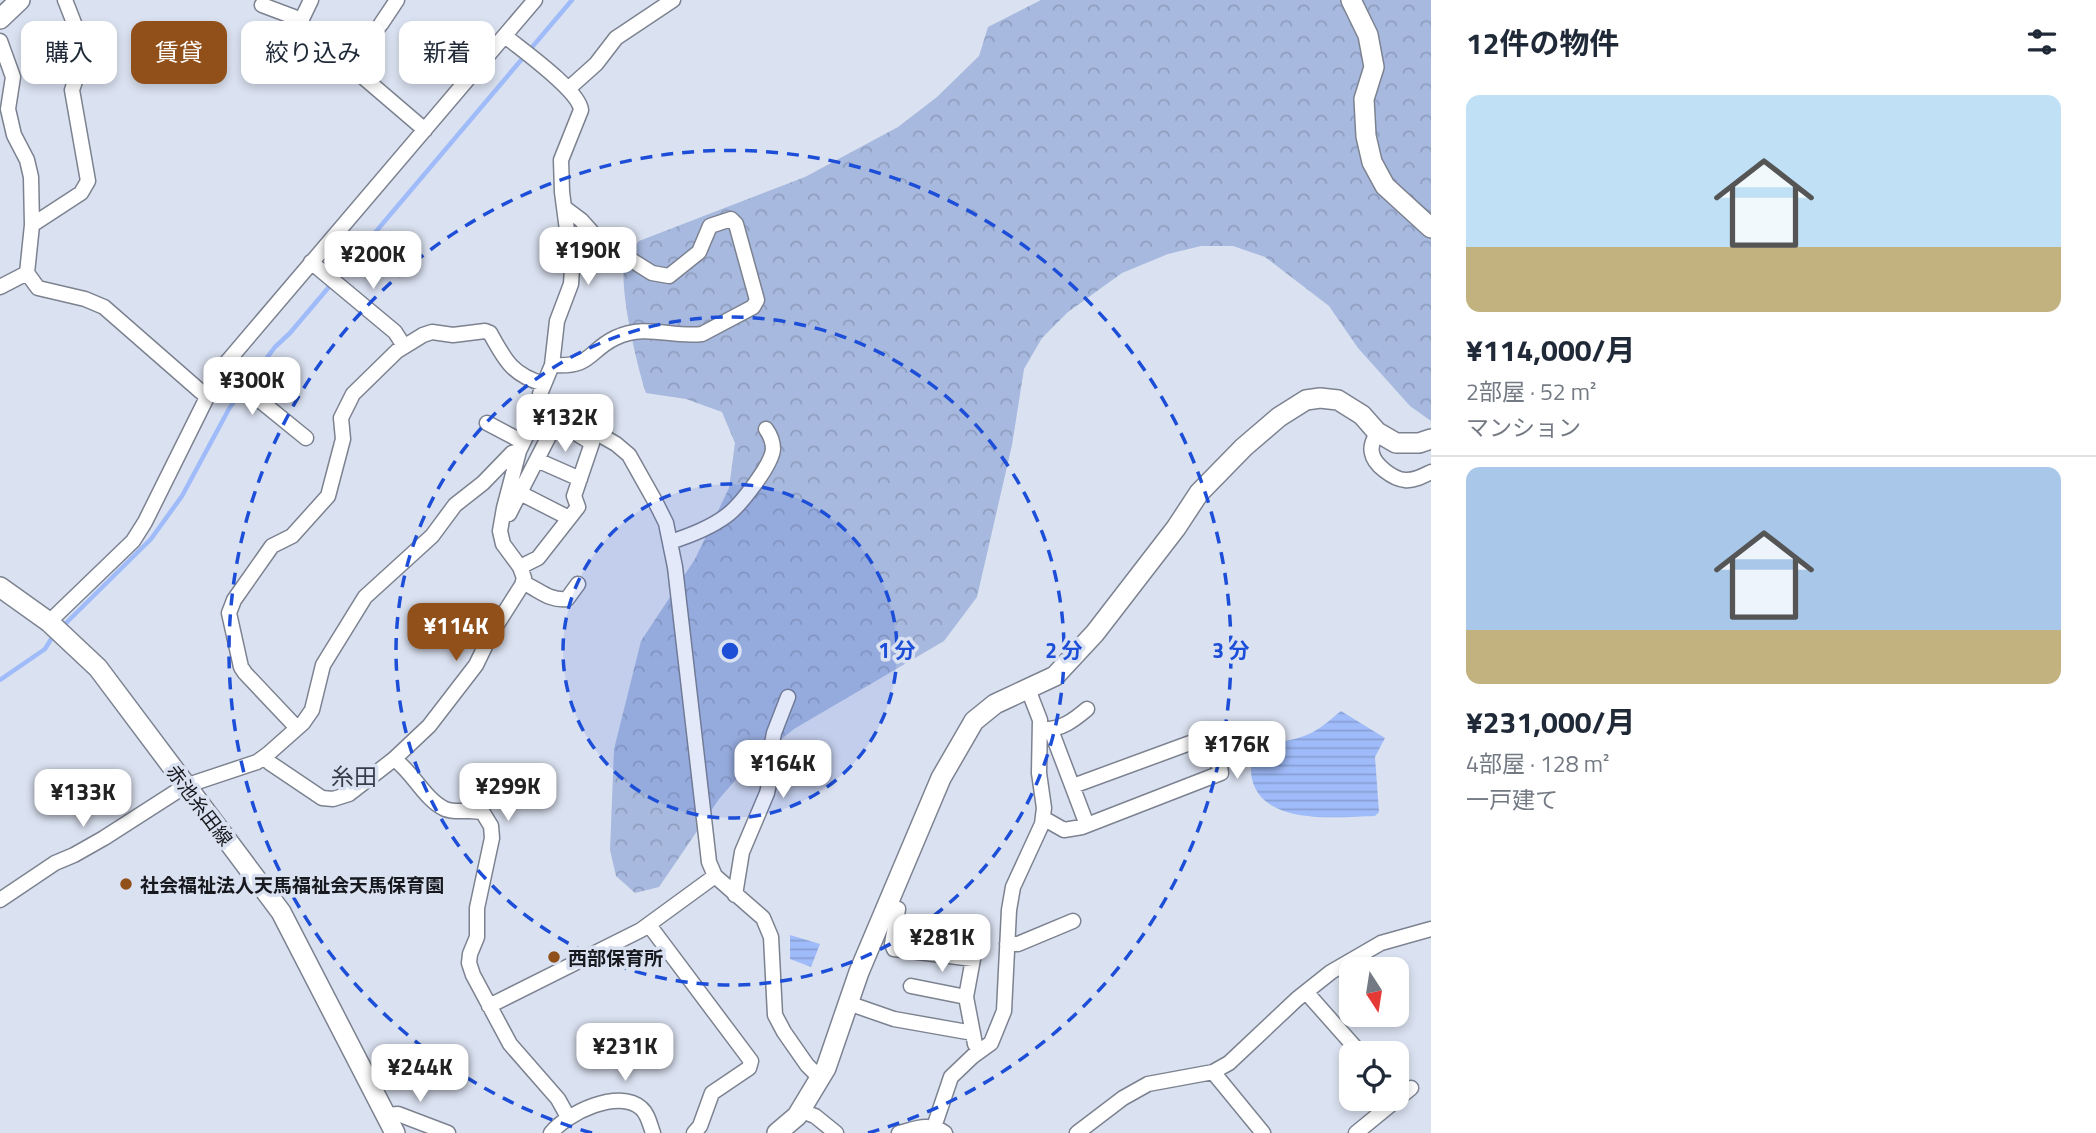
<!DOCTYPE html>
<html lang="ja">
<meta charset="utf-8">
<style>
body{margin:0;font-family:"Titillium Web","Noto Sans JP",sans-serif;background:#f6f6f7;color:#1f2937;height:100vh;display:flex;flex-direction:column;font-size:26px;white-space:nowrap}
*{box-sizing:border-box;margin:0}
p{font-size:23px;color:#747a83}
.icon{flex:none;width:38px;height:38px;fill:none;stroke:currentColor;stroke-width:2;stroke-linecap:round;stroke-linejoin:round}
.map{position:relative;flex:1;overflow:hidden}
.side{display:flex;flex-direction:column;background:#fff;width:665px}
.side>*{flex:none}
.guide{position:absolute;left:21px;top:21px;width:665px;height:63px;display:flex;gap:14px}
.needle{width:46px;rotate:168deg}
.controls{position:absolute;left:1339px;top:957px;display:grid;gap:14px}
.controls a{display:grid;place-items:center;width:70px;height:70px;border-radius:14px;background:#fff;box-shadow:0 4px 10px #0003;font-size:35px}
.price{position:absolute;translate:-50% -60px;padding:0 16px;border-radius:14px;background:#fff;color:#222;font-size:23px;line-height:46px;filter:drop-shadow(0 2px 4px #0008)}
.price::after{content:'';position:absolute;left:50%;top:42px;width:21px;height:16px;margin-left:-10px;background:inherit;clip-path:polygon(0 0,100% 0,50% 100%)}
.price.selected{background:#91501a;color:#fff}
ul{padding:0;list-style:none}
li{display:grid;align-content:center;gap:14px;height:371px;padding:0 35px}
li+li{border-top:2px solid #e0e1e3}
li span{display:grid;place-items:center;height:217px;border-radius:14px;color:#555}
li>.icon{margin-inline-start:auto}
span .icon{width:126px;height:126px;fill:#fffc;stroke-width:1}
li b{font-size:30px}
h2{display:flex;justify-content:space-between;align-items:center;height:84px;padding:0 35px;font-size:30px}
.chip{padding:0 24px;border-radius:14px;background:#fff;box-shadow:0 4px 10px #0003;font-size:24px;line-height:63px}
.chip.selected{background:#91501a;color:#fff}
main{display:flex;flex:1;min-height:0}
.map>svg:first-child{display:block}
</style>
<main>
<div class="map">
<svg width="1431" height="1133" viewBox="0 0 1431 1133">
<defs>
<pattern id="forest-crowns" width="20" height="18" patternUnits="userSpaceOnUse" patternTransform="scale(1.75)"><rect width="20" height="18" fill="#a7b9df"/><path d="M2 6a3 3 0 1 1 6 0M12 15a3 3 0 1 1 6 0" fill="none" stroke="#8f9ebf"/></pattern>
<pattern id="water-rules" width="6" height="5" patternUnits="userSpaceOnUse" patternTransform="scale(1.75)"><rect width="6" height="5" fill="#9fbbf9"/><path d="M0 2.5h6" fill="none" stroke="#88a0d5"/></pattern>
</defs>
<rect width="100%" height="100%" fill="#dae1f0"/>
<path fill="url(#forest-crowns)" d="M 1041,0 L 1431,0 L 1431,421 L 1410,406 L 1358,348 L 1329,306 L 1265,257 L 1233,246 L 1201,246 L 1168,254 L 1122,273 L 1068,312 L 1042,338 L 1024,369 L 1012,445 L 977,597 L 944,641 L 794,729 L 748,766 L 719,799 L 659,887 L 635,893 L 616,876 L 610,850 L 614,749 L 641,641 L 695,559 L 729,488 L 735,443 L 722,412 L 686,399 L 646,393 C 638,370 616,279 626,258 C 629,252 635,246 639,241 L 805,177 L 898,127 L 937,97 L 979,56 L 988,27 Z"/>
<path fill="url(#water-rules)" d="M 1341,711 L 1385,738 L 1375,757 L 1379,812 L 1375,816 C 1337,817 1263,826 1252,779 C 1250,771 1251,760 1256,753 C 1263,744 1275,743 1285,741 C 1313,736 1320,728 1341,711 Z
M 790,935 L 820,944 L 811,967 L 790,959 Z"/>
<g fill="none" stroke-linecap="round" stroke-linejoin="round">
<path stroke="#9fbbf9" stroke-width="4.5" d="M 62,627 L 151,539 L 182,496 L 230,407 L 275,347 L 290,333 L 572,0
M 0,680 L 45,649 L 53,636"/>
<g stroke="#7c8290" stroke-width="17">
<path id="street" d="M 311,0 L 300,23 L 425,130
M 262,5 L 302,20
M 0,41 L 13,77 L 8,109 L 14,135 L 27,160 L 31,177 L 32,225 L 27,273 L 38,288 L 85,299 L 104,307 L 207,397
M 349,64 L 381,24 L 397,0
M 568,89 L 596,64 L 616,38 L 673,0
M 32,225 L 81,193 L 88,181 L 72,90 L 83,58 L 83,46 L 65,0
M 311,262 L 395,332 L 404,346
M 0,287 L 27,273
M 552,365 C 592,368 588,351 615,338 C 646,323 671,338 702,334 L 753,307 L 757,300 L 736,224 L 731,219 L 710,226 L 699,252 L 669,276 L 652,273 L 598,239 L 581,220 L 565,208
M 221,369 L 306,438
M 539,400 L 616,444 L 629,455 L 656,503 L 666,523 L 675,567 L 709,862 L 715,876 L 763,918 L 771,937 L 775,1015 L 784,1032 L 807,1065 L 820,1078
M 487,423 L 523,442
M 1377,432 C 1374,439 1370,446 1372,453 C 1374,465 1393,479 1405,480 C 1414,481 1423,476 1431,472
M 537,460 L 580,479
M 520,493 L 569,518
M 509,514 L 550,434
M 670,542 C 689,536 710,528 726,516 C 739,507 772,465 773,449 C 773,441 771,436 766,429
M 520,567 L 538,558 L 578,507 L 574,496 L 592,443 L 537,410
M 523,583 C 539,589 548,601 567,599 L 578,584
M 49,622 L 133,541 L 145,522 L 221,369 L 535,0
M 297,728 L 245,673 L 241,667 L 229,613 L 234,600 L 272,546 L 292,536 L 328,496 L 343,439 L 341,418 L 353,394 L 397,351 L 423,335 L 432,332 L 453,335 L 485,331 L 490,333 C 505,360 512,375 544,384
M 1044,729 C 1061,730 1074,720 1087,709
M 1051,730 L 1087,825
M 265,757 L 270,763 L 322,798 L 333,799 L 349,794 L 394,759 L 429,726 L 476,665 L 491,634 L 522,585 L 524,578 L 520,567 L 503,544 L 500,531 L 504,508 L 519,451 L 536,416 L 540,394 L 552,365 L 557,321 L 571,284 L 572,268 L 562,192 L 561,160 L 581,110 C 579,90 522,50 505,36
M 394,759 C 413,772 424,799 445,809 C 458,814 471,808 483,813 L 491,826 L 492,838 L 477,908 L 477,937 L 470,954 L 469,963 L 473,975 L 510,1044 L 558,1099 L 568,1117
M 1043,818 L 1064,830 L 1082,827 L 1221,773 L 1220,767 L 1201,739 L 1073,786
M 735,895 L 742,852 L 767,793 L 771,775 L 769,759 L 774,733 L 788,697
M 0,900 L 55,863 L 74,855 L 104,838 L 185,786 L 257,762 L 268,754 L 303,723 L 312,710 L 323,665 L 365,597 L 432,536 L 455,505 L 483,483 L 512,453 L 519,451
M 888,905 L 898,909 L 892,944 L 894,949 L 973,959 L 966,997 L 975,1044 L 980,1051
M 649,925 L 751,1061 L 749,1068 L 712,1093 L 700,1126 L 694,1133
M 1007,944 L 1018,944 L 1073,921
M 911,986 L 966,997
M 1306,992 L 1361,1054
M 848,1003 L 894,1019 L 973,1033
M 489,1006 L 641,930 L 715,876
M 1213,1072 L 1263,1133
M 801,1111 L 815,1116 L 836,1133
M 386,1115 L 398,1114 L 448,1133
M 934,1127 L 951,1077 L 973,1056 L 991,1043 L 1004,1011 L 1009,910 L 1013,887 L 1042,824 L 1044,808 L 1039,773 L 1040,720 L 1028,689
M 551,1133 C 567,1113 619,1088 641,1108 C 648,1114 650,1125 653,1133
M 899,1133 C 915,1129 929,1122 945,1133
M 1077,1133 L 1123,1098 L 1148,1084 L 1213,1072 L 1229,1063 L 1297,999 L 1331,972 L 1381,943 L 1431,929
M 1356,1133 L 1411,1088"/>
</g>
<g stroke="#7c8290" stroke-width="22">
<path id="secondary" d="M 1351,0 L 1368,35 L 1374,67 L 1364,99 L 1366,136 L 1372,162 L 1385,186 L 1431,228
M 0,19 L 20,0
M 0,587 L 49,622 L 98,668 L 281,912 L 395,1133
M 777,1133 L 797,1116 L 826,1068 L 859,972 L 941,778 L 974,721 L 995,704 L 1055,676 L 1095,633 L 1176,528 L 1199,493 L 1244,447 L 1279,417 L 1306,400 L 1320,398 L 1338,400 L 1362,415 L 1377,432 L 1396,443 L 1419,443 L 1431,439"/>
</g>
<use href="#street" stroke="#fff" stroke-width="14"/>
<use href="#secondary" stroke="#fff" stroke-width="19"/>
</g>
<circle cx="730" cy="651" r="167" fill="#1d4ed8" fill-opacity=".12"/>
<g fill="none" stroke="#1d4ed8" stroke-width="3.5" stroke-dasharray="12 9">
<circle cx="730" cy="651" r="167"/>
<circle cx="730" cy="651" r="334"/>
<path d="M592 1133A501 501 0 1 1 868 1133"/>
</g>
<g fill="#91501a" stroke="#dae1f0" stroke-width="2.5">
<circle cx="126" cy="884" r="7"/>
<circle cx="554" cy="957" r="7"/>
</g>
<g text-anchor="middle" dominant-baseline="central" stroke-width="7" stroke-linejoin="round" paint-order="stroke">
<g font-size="19" fill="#17191f" stroke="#dae1f0">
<text transform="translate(200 805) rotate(53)">赤池糸田線</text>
</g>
<g font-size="19" font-weight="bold" fill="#17191f" stroke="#dae1f0" text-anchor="start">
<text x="140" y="884">社会福祉法人天馬福祉会天馬保育園</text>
<text x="568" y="957">西部保育所</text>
</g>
<g font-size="23" fill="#373c49" stroke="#dae1f0">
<text x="354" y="776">糸田</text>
</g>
</g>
<circle cx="730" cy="651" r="10" fill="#1d4ed8" stroke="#dae1f0" stroke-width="3.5"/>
<g font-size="21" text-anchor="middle" font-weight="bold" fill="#1d4ed8" stroke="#dae1f0" stroke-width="7" stroke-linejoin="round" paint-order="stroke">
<text x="897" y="658">1 分</text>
<text x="1064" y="658">2 分</text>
<text x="1231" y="658">3 分</text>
</g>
</svg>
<div class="controls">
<a><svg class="needle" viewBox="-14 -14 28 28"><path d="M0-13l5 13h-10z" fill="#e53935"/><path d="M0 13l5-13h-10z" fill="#747a83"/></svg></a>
<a><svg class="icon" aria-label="locate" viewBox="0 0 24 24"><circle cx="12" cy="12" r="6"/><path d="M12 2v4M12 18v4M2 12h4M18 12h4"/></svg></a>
</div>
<b class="price" style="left:588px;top:287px">¥190K</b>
<b class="price" style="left:373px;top:291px">¥200K</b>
<b class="price" style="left:252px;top:417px">¥300K</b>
<b class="price" style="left:565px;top:454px">¥132K</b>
<b class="price selected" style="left:456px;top:663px">¥114K</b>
<b class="price" style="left:1237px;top:781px">¥176K</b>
<b class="price" style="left:783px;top:800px">¥164K</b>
<b class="price" style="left:508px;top:823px">¥299K</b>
<b class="price" style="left:83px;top:829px">¥133K</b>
<b class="price" style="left:942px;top:974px">¥281K</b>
<b class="price" style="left:625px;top:1083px">¥231K</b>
<b class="price" style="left:420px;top:1104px">¥244K</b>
<div class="guide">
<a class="chip">購入</a>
<a class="chip selected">賃貸</a>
<a class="chip">絞り込み</a>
<a class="chip">新着</a>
</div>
</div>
<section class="side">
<h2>12件の物件<svg class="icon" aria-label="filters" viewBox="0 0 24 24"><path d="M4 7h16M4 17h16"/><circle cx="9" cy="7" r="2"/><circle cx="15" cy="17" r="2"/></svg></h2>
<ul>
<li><span style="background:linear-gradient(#bfe0f5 70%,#c2b280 0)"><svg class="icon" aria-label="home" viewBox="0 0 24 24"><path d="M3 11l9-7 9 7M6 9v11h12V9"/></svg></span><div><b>¥114,000/月</b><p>2部屋 · 52 m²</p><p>マンション</p></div></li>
<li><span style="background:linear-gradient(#a9c7e8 75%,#c2b280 0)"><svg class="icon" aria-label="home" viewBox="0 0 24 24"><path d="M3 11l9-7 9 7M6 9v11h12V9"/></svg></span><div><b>¥231,000/月</b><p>4部屋 · 128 m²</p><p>一戸建て</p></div></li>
</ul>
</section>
</main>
